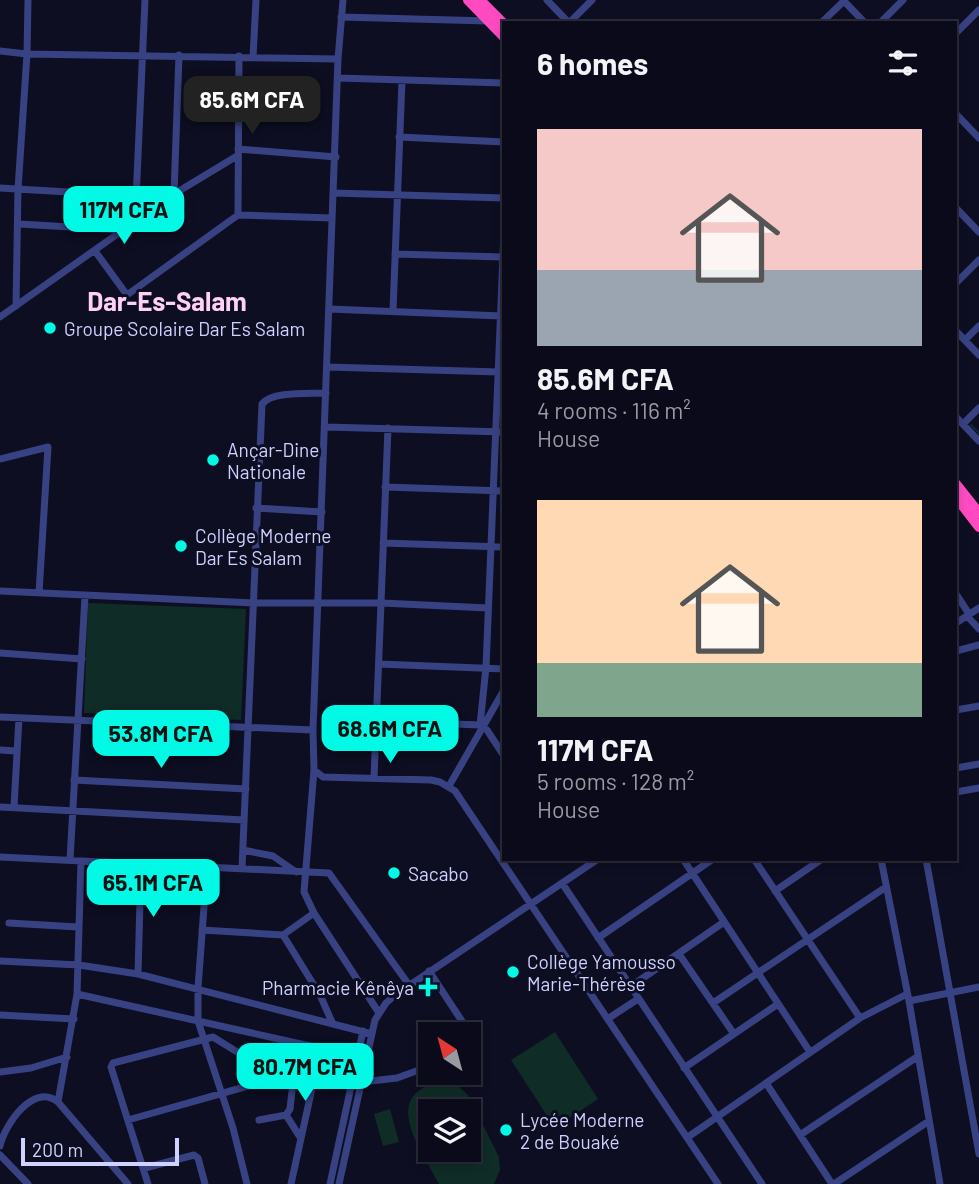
<!DOCTYPE html>
<meta charset="utf-8">
<style>
body{margin:0;font-family:Barlow,sans-serif;background:#131323;color:#f1f3f6;height:100vh;display:flex;flex-direction:column;font-size:26px;white-space:nowrap}
*{box-sizing:border-box;margin:0}
p{font-size:23px;color:#999aa2}
.icon{flex:none;width:38px;height:38px;fill:none;stroke:currentColor;stroke-width:2;stroke-linecap:round;stroke-linejoin:round}
.map{position:relative;flex:1;overflow:hidden}
.panel{position:absolute;left:502px;top:21px;width:455px;height:840px;display:flex;flex-direction:column;background:#0a0a1a;border-radius:0px;box-shadow:0 4px 10px #0003,0 0 0 2px #2a2b39}
.panel>*{flex:none}
.needle{width:46px;rotate:324deg}
.fabs{position:absolute;left:418px;top:1022px;display:grid;gap:14px}
.fabs a{display:grid;place-items:center;width:63px;height:63px;border-radius:0px;background:#0a0a1a;box-shadow:0 4px 10px #0003,0 0 0 2px #2a2b39;font-size:35px}
.scale{position:absolute;left:21px;bottom:18px;width:158px;box-sizing:border-box;padding-left:7px;border:4px solid #cfd2ff;border-top:0;font-size:19px;line-height:24px;white-space:nowrap;color:#cfd2ff;-webkit-text-stroke:5px #0d0e22;paint-order:stroke}
.price{position:absolute;translate:-50% -60px;padding:0 16px;border-radius:14px;background:#00fae6;color:#111;font-size:23px;line-height:46px;filter:drop-shadow(0 2px 4px #0008)}
.price::after{content:'';position:absolute;left:50%;top:42px;width:21px;height:16px;margin-left:-10px;background:inherit;clip-path:polygon(0 0,100% 0,50% 100%)}
.price.selected{background:#222;color:#fff}
ul{padding:0;list-style:none}
li{display:grid;align-content:center;gap:14px;height:371px;padding:0 35px}
li span{display:grid;place-items:center;height:217px;border-radius:0px;color:#555}
li>.icon{margin-inline-start:auto}
span .icon{width:126px;height:126px;fill:#fffc;stroke-width:1}
li b{font-size:30px}
h2{display:flex;justify-content:space-between;align-items:center;height:84px;padding:0 35px;font-size:30px}
.map>svg:first-child{display:block}
</style>
<div class="map">
<svg width="979" height="1184" viewBox="0 0 979 1184">
<rect width="100%" height="100%" fill="#0d0e22"/>
<path fill="#102c26" fill-rule="evenodd" d="M 88,603 L 246,609 L 241,720 L 84,713 Z
M 555,1032 L 598,1099 L 555,1128 L 511,1060 Z
M 441,1082 L 458,1086 L 468,1095 L 499,1157 L 500,1170 L 494,1184 L 439,1184 C 422,1151 378,1094 441,1082 ZM 469,1111 L 469,1150 L 430,1150 L 430,1111 Z
M 390,1109 L 399,1142 L 383,1146 L 374,1114 Z"/>
<g fill="none" stroke-linecap="round" stroke-linejoin="round">
<path stroke="#0b2a44" stroke-width="2" d="M 971,425 L 979,433"/>
<path stroke="#384282" stroke-width="7" d="M 343,0 L 338,59 L 313,730 L 314,770 L 304,892 L 314,913 L 379,1013
M 547,0 L 569,23 L 592,0
M 843,0 L 865,23
M 341,17 L 488,21
M 821,23 L 844,1
M 880,23 L 903,0
M 956,33 L 979,10
M 0,51 L 27,54 L 338,59
M 253,57 L 256,0
M 338,78 L 504,83
M 956,114 L 979,138
M 399,137 L 504,142
M 238,149 L 336,157
M 0,188 L 136,196
M 333,193 L 504,198
M 174,194 L 179,55
M 956,208 L 979,232
M 238,215 L 239,56
M 135,222 L 145,0
M 19,224 L 122,230
M 95,251 L 127,295 L 238,215 L 332,218
M 395,254 L 503,257
M 956,283 L 979,260
M 16,306 L 18,189 L 27,54 L 28,0
M 329,309 L 502,316 L 503,314
M 393,311 L 402,80
M 0,317 L 174,194 L 237,156
M 956,331 L 979,355
M 965,340 L 979,326
M 327,367 L 499,372
M 956,417 L 979,441
M 963,424 L 979,408
M 326,427 L 504,432
M 0,459 L 48,447 L 39,593
M 385,487 L 504,491
M 256,508 L 322,512
M 383,543 L 504,547
M 0,591 L 254,603 L 382,603 L 488,608
M 956,594 L 969,614
M 967,616 L 979,629
M 956,623 L 979,608
M 956,651 L 979,645
M 0,653 L 82,659
M 379,664 L 504,669
M 956,710 L 979,706
M 0,717 L 313,730
M 376,721 L 480,725 L 487,730 L 504,756
M 480,725 L 486,667 L 504,231
M 0,750 L 16,751
M 956,768 L 979,764
M 314,770 L 323,777 L 431,780 L 440,782 L 455,791 L 718,1184
M 374,778 L 388,428
M 74,780 L 246,789
M 449,786 L 504,690
M 956,792 L 979,788
M 0,807 L 244,820
M 14,807 L 19,718
M 243,850 L 273,856 L 296,872
M 0,857 L 329,873 L 409,985
M 683,859 L 810,1052
M 754,859 L 860,1018
M 881,859 L 909,1001 L 940,1184
M 926,859 L 979,1154
M 70,860 L 85,596
M 207,866 L 198,988 L 198,1021 L 233,1128 L 247,1184
M 242,868 L 262,404 C 272,391 309,394 326,393
M 562,883 L 762,1184
M 775,891 L 822,859
M 9,923 L 78,927
M 202,930 L 283,935 L 314,913
M 283,935 L 320,995 L 332,1022
M 598,938 L 713,859
M 679,954 L 734,1034
M 0,961 L 79,965 L 138,974 L 372,1034
M 429,971 L 475,1041 L 476,1047 L 469,1052
M 138,974 L 141,864
M 630,987 L 724,922
M 77,994 L 319,1048 L 320,1052 L 291,1184
M 909,1001 L 979,987
M 713,1003 L 886,887
M 0,1015 L 74,1019
M 609,1018 L 638,999
M 684,1068 L 778,1004
M 0,1072 L 31,1068 L 67,1057
M 362,1082 L 397,1078 L 430,1066
M 766,1083 L 832,1184
M 58,1102 L 77,994 L 81,861
M 128,1120 L 294,1073 L 318,1060
M 259,1120 L 286,1115
M 800,1135 L 917,1057
M 688,1137 L 860,1018 L 907,994
M 0,1146 C 5,1124 34,1082 58,1102 L 128,1184
M 0,1155 L 28,1184
M 145,1168 L 194,1155 L 198,1158 L 205,1184
M 148,1184 L 111,1067 L 113,1063 L 213,1037 L 268,1071 L 294,1073 L 290,1109 L 286,1115 L 300,1137
M 330,1184 L 363,1031
M 339,1184 L 375,1020 L 386,1003 L 395,995 L 598,859
M 834,1184 L 929,1121"/>
<path stroke="#ff4ac1" stroke-width="10" d="M 468,0 L 504,37
M 480,0 L 504,24
M 956,484 L 979,513
M 956,497 L 979,527"/>
</g>
<g fill="#00fae6" stroke="#0d0e22" stroke-width="2.5">
<circle cx="50" cy="328" r="7"/>
<circle cx="213" cy="460" r="7"/>
<circle cx="181" cy="546" r="7"/>
<circle cx="394" cy="873" r="7"/>
<circle cx="513" cy="972" r="7"/>
<path d="M424.5 976.5h7v7h7v7h-7v7h-7v-7h-7v-7h7z"/>
<circle cx="506" cy="1130" r="7"/>
</g>
<g text-anchor="middle" dominant-baseline="central" stroke-width="6" stroke-linejoin="round" paint-order="stroke">
<g font-size="19" fill="#cfd2ff" stroke="#0d0e22" text-anchor="start">
<text x="64" y="328">Groupe Scolaire Dar Es Salam</text>
<text x="227" y="449">Ançar-Dine<tspan x="227" dy="22">Nationale</tspan></text>
<text x="195" y="535">Collège Moderne<tspan x="195" dy="22">Dar Es Salam</tspan></text>
<text x="408" y="873">Sacabo</text>
<text x="527" y="961">Collège Yamousso<tspan x="527" dy="22">Marie-Thérèse</tspan></text>
<text x="414" y="987" text-anchor="end">Pharmacie Kênêya</text>
<text x="520" y="1119">Lycée Moderne<tspan x="520" dy="22">2 de Bouaké</tspan></text>
</g>
<g font-size="26" font-weight="bold" fill="#ffd1f6" stroke="#0d0e22">
<text x="167" y="300">Dar-Es-Salam</text>
</g>
</g>
</svg>
<div class="fabs">
<a><svg class="needle" viewBox="-14 -14 28 28"><path d="M0-13l5 13h-10z" fill="#e53935"/><path d="M0 13l5-13h-10z" fill="#999aa2"/></svg></a>
<a><svg class="icon" aria-label="layers" viewBox="0 0 24 24"><path d="M12 4l9 5-9 5-9-5zM3 14l9 5 9-5"/></svg></a>
</div>
<div class="scale">200 m</div>
<b class="price selected" style="left:252px;top:136px">85.6M CFA</b>
<b class="price" style="left:124px;top:246px">117M CFA</b>
<b class="price" style="left:390px;top:765px">68.6M CFA</b>
<b class="price" style="left:161px;top:770px">53.8M CFA</b>
<b class="price" style="left:153px;top:919px">65.1M CFA</b>
<b class="price" style="left:305px;top:1103px">80.7M CFA</b>
<section class="panel">
<h2>6 homes<svg class="icon" aria-label="filters" viewBox="0 0 24 24"><path d="M4 7h16M4 17h16"/><circle cx="9" cy="7" r="2"/><circle cx="15" cy="17" r="2"/></svg></h2>
<ul>
<li><span style="background:linear-gradient(#f6c9c9 65%,#9aa5b1 0)"><svg class="icon" aria-label="home" viewBox="0 0 24 24"><path d="M3 11l9-7 9 7M6 9v11h12V9"/></svg></span><div><b>85.6M CFA</b><p>4 rooms · 116 m²</p><p>House</p></div></li>
<li><span style="background:linear-gradient(#ffd9b3 75%,#7fa58c 0)"><svg class="icon" aria-label="home" viewBox="0 0 24 24"><path d="M3 11l9-7 9 7M6 9v11h12V9"/></svg></span><div><b>117M CFA</b><p>5 rooms · 128 m²</p><p>House</p></div></li>
</ul>
</section>
</div>
